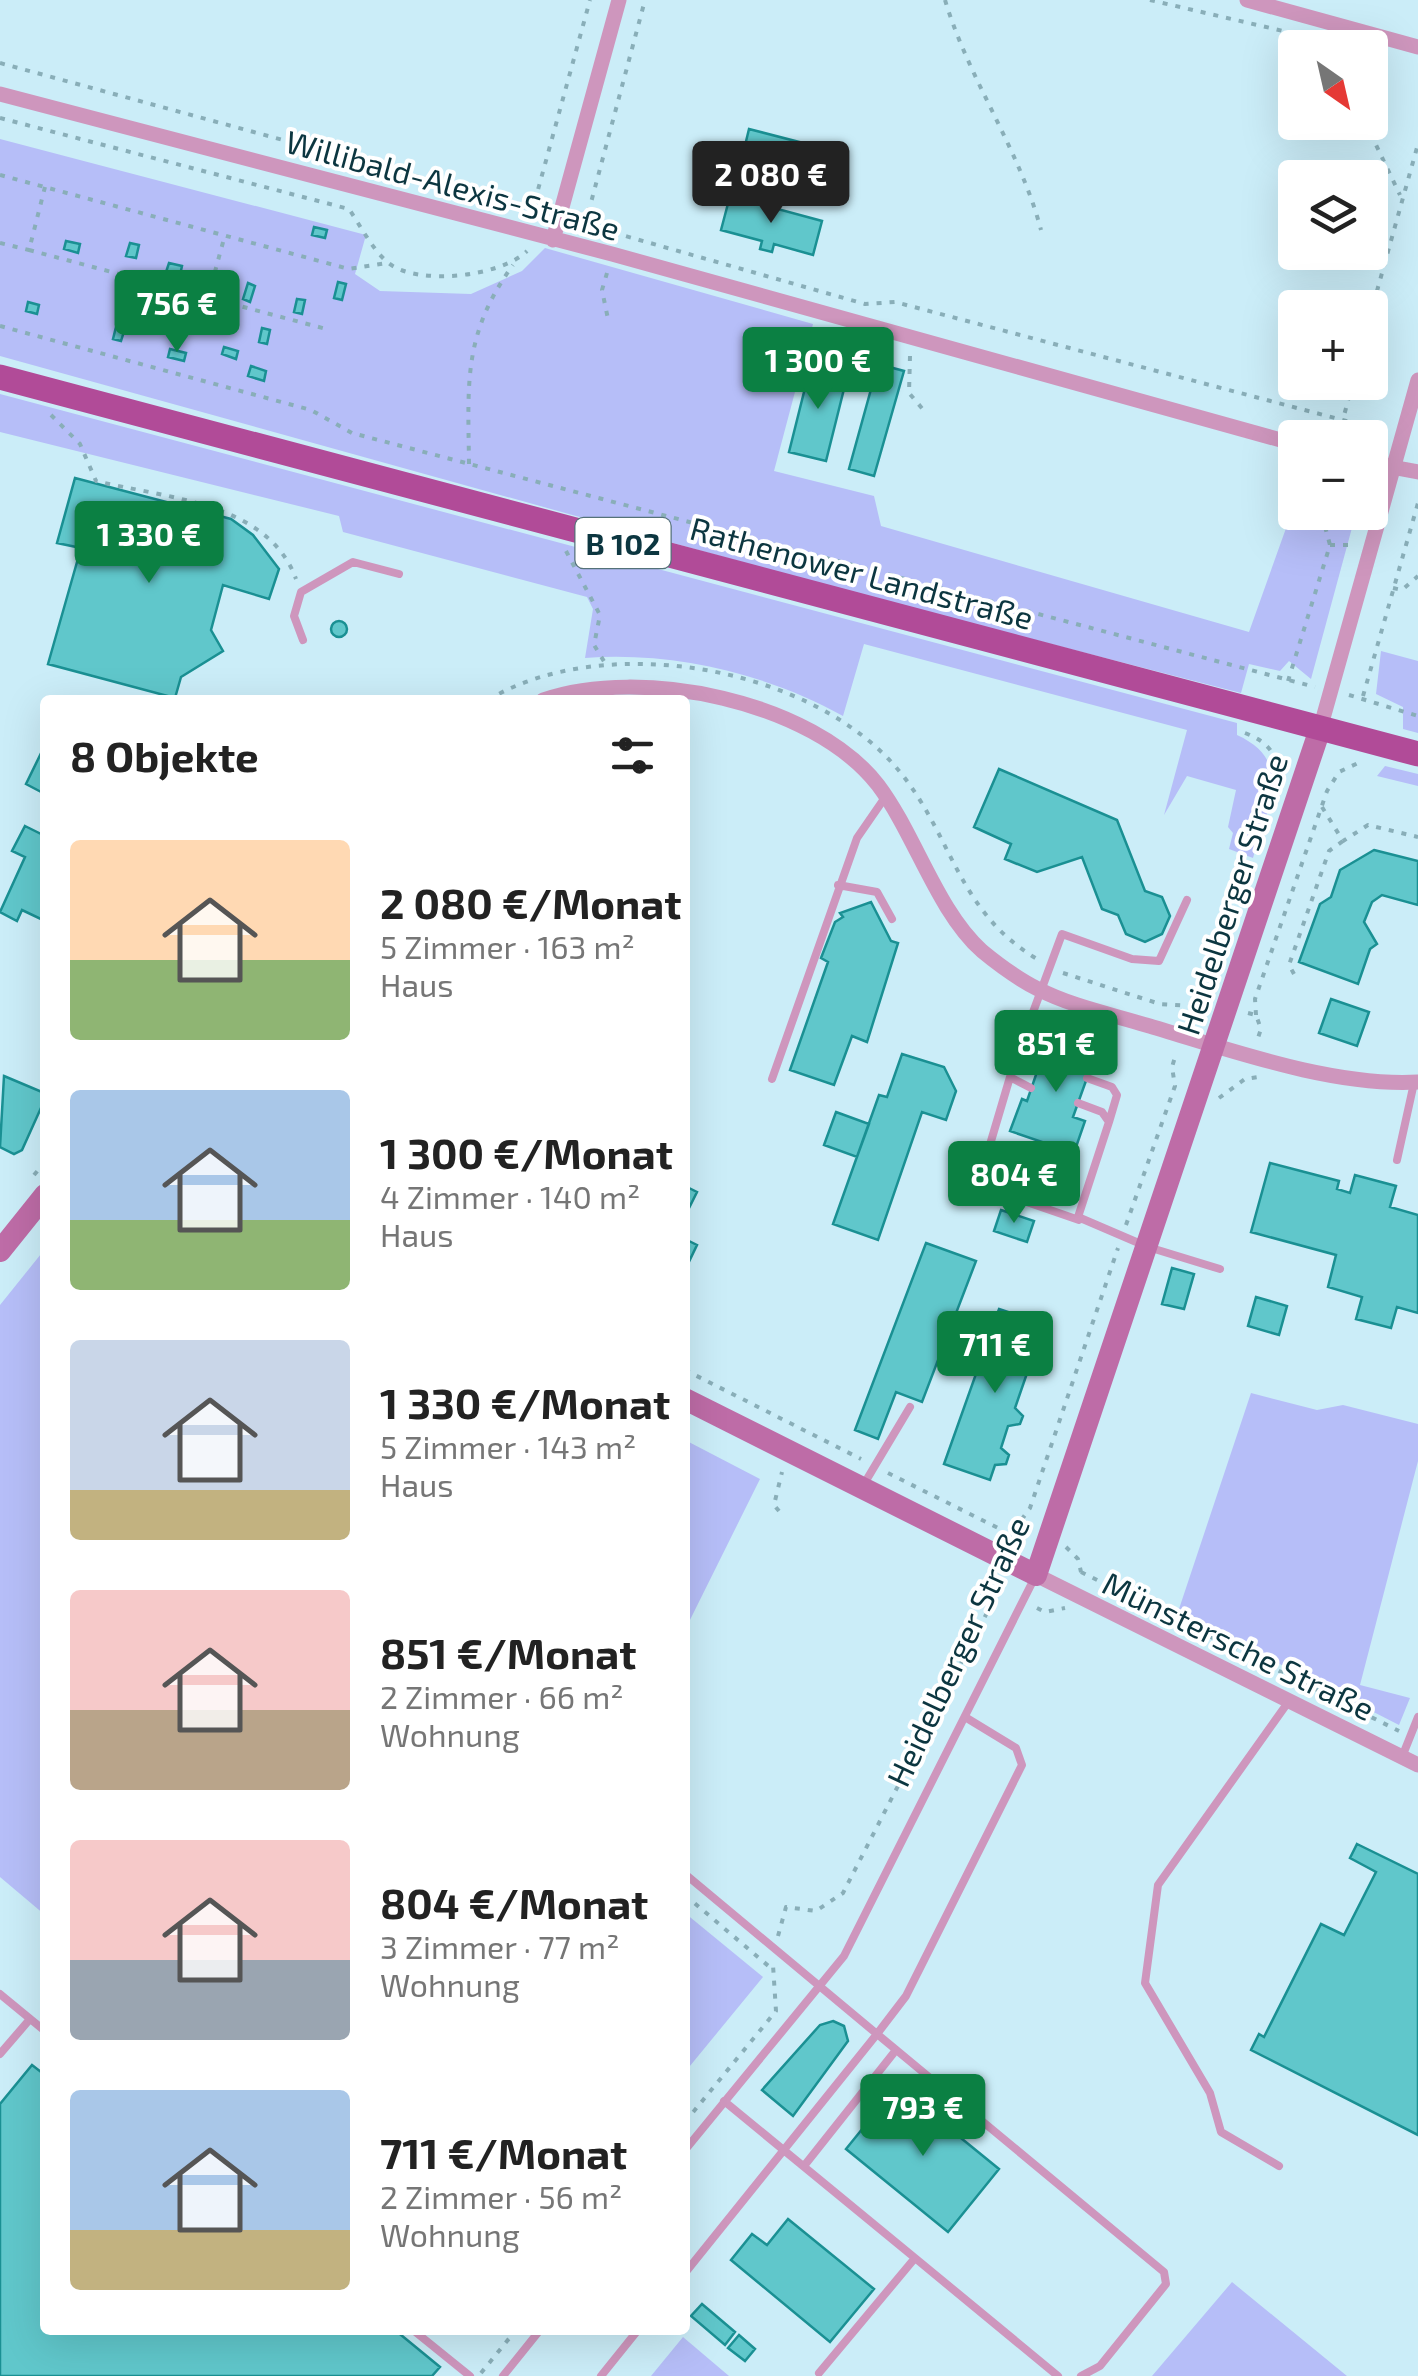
<!DOCTYPE html>
<html lang="de">
<meta charset="utf-8">
<style>
body{margin:0;font-family:"Exo 2",sans-serif;background:#f2f2f2;color:#222;height:100vh;display:flex;flex-direction:column;font-size:38px;white-space:nowrap}
*{box-sizing:border-box;margin:0}
p{font-size:32px;color:#767676}
.icon{flex:none;width:55px;height:55px;fill:none;stroke:currentColor;stroke-width:2;stroke-linecap:round;stroke-linejoin:round}
.map{position:relative;flex:1;overflow:hidden}
.sheet{position:absolute;left:40px;top:695px;width:650px;height:1640px;display:flex;flex-direction:column;background:#fff;border-radius:10px;box-shadow:0 10px 40px #0002}
.sheet>*{flex:none}
.needle{width:65px;rotate:146deg}
.tools{position:absolute;left:1278px;top:30px;display:grid;gap:20px}
.tools a{display:grid;place-items:center;width:110px;height:110px;border-radius:10px;background:#fff;box-shadow:0 10px 40px #0002;font-size:50px}
.price{position:absolute;translate:-50% -85px;padding:0 22px;border-radius:10px;background:#0b8043;color:#fff;font-size:32px;line-height:65px;filter:drop-shadow(0 2px 5px #0008)}
.price::after{content:'';position:absolute;left:50%;top:60px;width:30px;height:22px;margin-left:-15px;background:inherit;clip-path:polygon(0 0,100% 0,50% 100%)}
.price.active{background:#222;color:#fff}
ul{padding:0;list-style:none}
li{display:flex;align-items:center;gap:30px;height:250px;padding:0 30px}
li span{display:grid;place-items:center;flex:none;width:280px;height:200px;border-radius:10px;color:#555}
li>.icon{margin-inline-start:auto}
span .icon{width:120px;height:120px;fill:#fffc;stroke-width:1}
li b{font-size:42px}
h2{display:flex;justify-content:space-between;align-items:center;height:120px;padding:0 30px;font-size:42px}
.map>svg:first-child{display:block}
</style>
<div class="map">
<svg width="1418" height="2376" viewBox="0 0 1418 2376">
<rect width="100%" height="100%" fill="#cbedf8"/>
<path fill="#b6bef8" d="M 0,139 L 366,235 L 355,274 L 380,291 L 471,294 L 522,271 L 545,248 L 813,324 L 774,471 L 874,496 L 881,526 L 1249,632 L 1295,503 L 1295,512 L 1356,513 L 1311,679 L 1289,661 L 1280,671 L 1249,664 L 1241,693 L 864,596 L 0,356 Z
M 0,394 L 1237,723 L 1237,735 C 1296,762 1267,808 1253,858 L 1229,849 L 1233,833 L 1228,827 L 1236,790 L 1187,776 L 1164,815 L 1187,730 L 864,644 L 843,716 C 769,674 671,651 585,658 L 593,609 L 587,597 L 343,532 L 339,516 L 0,432 Z
M 1381,651 L 1418,661 L 1418,733 L 1403,729 L 1403,707 L 1376,694 Z
M 1385,766 L 1418,774 L 1418,786 L 1377,776 Z
M 45,1249 L 45,1915 L 0,1877 L 0,1305 Z
M 1251,1393 L 1317,1410 L 1343,1405 L 1418,1424 L 1418,1461 L 1360,1685 L 1410,1698 L 1399,1725 L 1178,1612 Z
M 685,1440 L 760,1479 L 685,1630 Z
M 685,1913 L 763,1977 L 685,2072 Z
M 1232,2282 L 1347,2376 L 1152,2376 Z
M 683,2337 L 729,2376 L 651,2376 Z"/>
<path fill="#60c7cb" stroke="#1a9093" stroke-width="2.5" d="M 749,129 L 830,150 L 822,182 L 741,162 Z
M 730,196 L 822,221 L 813,255 L 774,244 L 772,252 L 760,249 L 762,241 L 721,230 Z
M 314,227 L 327,230 L 325,238 L 312,235 Z
M 66,241 L 80,244 L 78,253 L 64,249 Z
M 130,243 L 139,245 L 136,258 L 126,256 Z
M 169,263 L 182,266 L 180,275 L 166,272 Z
M 338,282 L 346,284 L 342,300 L 334,298 Z
M 248,283 L 255,286 L 250,302 L 243,299 Z
M 297,299 L 305,300 L 302,314 L 294,312 Z
M 28,302 L 39,305 L 37,314 L 26,311 Z
M 117,323 L 126,325 L 121,341 L 113,339 Z
M 262,328 L 270,330 L 267,344 L 259,342 Z
M 224,347 L 238,351 L 236,359 L 222,354 Z
M 170,349 L 186,353 L 184,361 L 168,357 Z
M 811,364 L 848,373 L 826,461 L 789,452 Z
M 878,364 L 904,371 L 874,476 L 849,469 Z
M 251,366 L 266,371 L 264,381 L 248,376 Z
M 75,478 L 231,519 L 253,535 L 279,569 L 269,599 L 223,585 L 211,630 L 223,651 L 181,677 L 175,698 L 48,664 L 81,548 L 57,543 Z
M331 629a8 8 0 1 1 16 0a8 8 0 1 1-16 0Z
M 45,745 L 45,794 L 26,784 Z
M 999,769 L 1117,820 L 1145,891 L 1162,897 L 1170,916 L 1162,934 L 1145,942 L 1126,934 L 1118,915 L 1102,909 L 1082,857 L 1037,872 L 1005,859 L 1011,844 L 974,827 Z
M 25,826 L 45,836 L 45,921 L 22,910 L 17,921 L 0,912 L 25,857 L 12,851 Z
M 1374,850 L 1418,861 L 1418,905 L 1382,895 L 1372,902 L 1364,922 L 1377,944 L 1370,949 L 1358,984 L 1299,962 L 1320,904 L 1331,897 L 1340,870 Z
M 871,902 L 891,941 L 898,943 L 867,1042 L 852,1036 L 834,1085 L 790,1070 L 828,962 L 821,958 L 835,922 L 843,917 L 840,913 Z
M 1331,999 L 1369,1012 L 1357,1046 L 1319,1033 Z
M 1050,1034 L 1097,1050 L 1073,1117 L 1085,1121 L 1074,1153 L 1010,1131 L 1022,1099 L 1027,1101 Z
M 902,1054 L 944,1067 L 956,1091 L 946,1120 L 922,1112 L 878,1240 L 833,1224 L 879,1095 L 887,1097 Z
M 4,1076 L 42,1092 L 45,1099 L 22,1150 L 14,1154 L 0,1147 Z
M 836,1112 L 869,1124 L 857,1157 L 824,1145 Z
M 1270,1163 L 1339,1181 L 1337,1189 L 1350,1193 L 1355,1175 L 1396,1186 L 1390,1207 L 1418,1215 L 1418,1313 L 1397,1307 L 1391,1328 L 1356,1319 L 1362,1297 L 1328,1287 L 1336,1255 L 1251,1232 Z
M 1050,1169 L 1067,1175 L 1058,1202 L 1041,1197 Z
M 685,1186 L 697,1192 L 687,1212 L 685,1211 Z
M 1001,1210 L 1034,1221 L 1027,1242 L 994,1231 Z
M 685,1239 L 697,1245 L 685,1270 Z
M 926,1243 L 976,1261 L 922,1402 L 896,1392 L 878,1439 L 855,1430 Z
M 1172,1268 L 1194,1274 L 1184,1309 L 1162,1304 Z
M 1256,1297 L 1287,1306 L 1279,1335 L 1248,1326 Z
M 999,1309 L 1044,1324 L 1015,1408 L 1023,1416 L 1020,1424 L 1008,1426 L 1001,1448 L 1009,1455 L 1006,1464 L 995,1465 L 990,1480 L 944,1464 Z
M 1357,1844 L 1418,1874 L 1418,2135 L 1251,2050 L 1259,2034 L 1264,2037 L 1321,1924 L 1344,1935 L 1376,1872 L 1350,1858 Z
M 833,2021 L 844,2026 L 848,2041 L 793,2116 L 762,2090 L 820,2025 Z
M 32,2065 L 45,2075 L 45,2330 L 395,2330 L 440,2367 L 432,2376 L 0,2376 L 0,2104 Z
M 897,2086 L 999,2169 L 948,2232 L 846,2149 Z
M 788,2219 L 874,2289 L 830,2342 L 731,2260 L 752,2234 L 767,2245 Z
M 702,2304 L 735,2332 L 725,2345 L 691,2316 Z
M 739,2335 L 755,2349 L 745,2361 L 728,2348 Z"/>
<g fill="none" stroke-linecap="round" stroke-linejoin="round">
<path stroke="#89aeb8" stroke-width="4" stroke-dasharray="5 8" stroke-linecap="butt" d="M 945,0 C 969,80 1020,150 1041,230
M 1150,0 L 1296,34
M 0,63 L 533,208 L 590,0
M 0,118 L 349,209 C 360,225 371,247 386,261 C 414,287 501,277 527,251
M 1365,122 L 1400,195
M 0,175 L 349,269 L 387,263
M 45,187 L 29,250 L 330,330
M 576,222 L 865,304 L 895,302 L 1388,432
M 585,225 L 645,0
M 0,243 L 29,250
M 607,273 L 602,290 L 608,319
M 208,297 L 225,235
M 1370,316 L 1418,144
M 0,326 L 311,410 L 352,433 L 1315,687
M 910,356 L 909,393 L 926,413
M 51,415 L 80,444 L 96,481 C 165,498 268,502 296,579
M 1338,438 L 1353,382
M 469,464 C 468,382 463,334 513,265
M 1330,545 L 1355,545
M 566,551 L 600,615 L 594,645 L 605,663
M 1393,588 L 1402,590 L 1418,576
M 1288,681 L 1330,545 L 1321,512
M 1349,695 L 1418,716
M 1363,696 L 1418,503
M 488,700 C 604,630 814,666 900,772 C 953,837 957,911 1037,959
M 1245,733 C 1271,743 1280,757 1277,786
M 1322,807 L 1343,841 L 1368,825 L 1418,837
M 1063,973 L 1160,1004 L 1192,1006
M 1294,974 L 1289,965 L 1329,851 L 1343,841
M 1248,1013 L 1256,1015 L 1261,1029 L 1257,1041
M 1256,1015 L 1255,999 L 1327,791 L 1339,772 L 1358,763
M 1187,1021 L 1192,1006 L 1206,1002
M 1219,1098 L 1245,1079 L 1258,1077
M 34,1175 L 45,1162
M 1126,1225 L 1175,1086 L 1172,1067 L 1176,1054
M 685,1370 L 861,1459
M 888,1473 L 1004,1531
M 779,1511 L 774,1505 L 782,1472
M 1002,1536 L 1017,1526 L 1030,1508 L 1118,1248
M 1066,1547 L 1078,1559 L 1081,1572
M 1081,1572 L 1399,1731
M 1037,1608 L 1045,1612 L 1065,1608
M 685,1895 L 772,1969
M 778,1936 L 786,1907 L 816,1911 L 843,1893 L 993,1601 L 997,1588 L 992,1578
M 685,2122 L 776,2011 L 773,1965
M 481,2373 L 516,2330"/>
<path stroke="#ce96bd" stroke-width="8" d="M 303,640 L 294,616 L 301,592 L 353,562 L 399,574
M 838,885 L 877,892 L 892,919
M 1019,1050 L 1010,1077 L 1031,1088
M 1040,1062 L 1024,1057 L 1019,1050 L 1062,934 L 1132,959 L 1159,961 L 1187,900
M 1010,1077 L 978,1185 L 1079,1220
M 1087,1078 L 1112,1087 L 1117,1095 L 1109,1122
M 772,1079 L 857,838 L 886,796
M 1078,1103 L 1102,1112 L 1109,1122 L 1078,1217 L 1148,1247 L 1220,1269
M 1397,1160 L 1414,1083
M 864,1484 L 910,1407
M 965,1717 L 1016,1748 L 1022,1765 L 906,1996 L 877,2034 L 1164,2272 L 1166,2284 L 1100,2366 L 1081,2376
M 1402,1757 L 1418,1717
M 685,1874 L 877,2034 L 685,2273
M 0,1994 L 45,2031
M 0,2054 L 30,2019
M 724,2101 L 915,2258 L 819,2373
M 685,2150 L 844,1956 L 1034,1579
M 804,2166 L 896,2050
M 1279,2166 L 1221,2132 L 1210,2093 L 1145,1983 L 1158,1885 L 1289,1701
M 915,2258 L 1058,2376
M 413,2330 L 470,2376
M 503,2376 L 540,2330
M 601,2376 L 638,2330"/>
<path stroke="#ce96bd" stroke-width="15" d="M 1247,0 L 1418,47
M 0,94 L 612,254 L 1295,444
M 553,240 L 619,0
M 1370,463 L 1418,472
M 543,700 C 641,666 813,701 878,785 C 915,834 937,911 982,951 C 999,965 1018,979 1038,989 C 1071,1006 1110,1014 1146,1025 C 1228,1049 1332,1087 1418,1082
M 1320,729 L 1418,380
M 1036,1575 L 1418,1765"/>
<path stroke="#be6ca7" stroke-width="22" d="M 0,1251 L 45,1195
M 685,1399 L 1036,1575 L 1320,729"/>
<path stroke="#b14b98" stroke-width="25" d="M 0,377 L 1418,754"/>
</g>
<g text-anchor="middle" dominant-baseline="central" stroke-width="8" stroke-linejoin="round" paint-order="stroke">
<rect fill="#fff" stroke="#557279" stroke-width="2.5" x="575.5" y="518" width="95" height="50" rx="8"/>
<g font-size="30" font-weight="bold" fill="#0c3640">
<text x="623" y="543">B 102</text>
</g>
<g font-size="32" fill="#0c3640" stroke="#fff">
<text transform="translate(453 184) rotate(15)">Willibald-Alexis-Straße</text>
<text transform="translate(862 572) rotate(15)">Rathenower Landstraße</text>
<text transform="translate(1231 894) rotate(-72)">Heidelberger Straße</text>
<text transform="translate(1239 1645) rotate(26)">Münstersche Straße</text>
<text transform="translate(957 1651) rotate(-65)">Heidelberger Straße</text>
</g>
</g>
</svg>
<div class="tools">
<a><svg class="needle" viewBox="-14 -14 28 28"><path d="M0-13l5 13h-10z" fill="#e53935"/><path d="M0 13l5-13h-10z" fill="#767676"/></svg></a>
<a><svg class="icon" aria-label="layers" viewBox="0 0 24 24"><path d="M12 4l9 5-9 5-9-5zM3 14l9 5 9-5"/></svg></a>
<a>+</a>
<a>−</a>
</div>
<b class="price active" style="left:771px;top:226px">2 080 €</b>
<b class="price" style="left:177px;top:355px">756 €</b>
<b class="price" style="left:818px;top:412px">1 300 €</b>
<b class="price" style="left:149px;top:586px">1 330 €</b>
<b class="price" style="left:1056px;top:1095px">851 €</b>
<b class="price" style="left:1014px;top:1226px">804 €</b>
<b class="price" style="left:995px;top:1396px">711 €</b>
<b class="price" style="left:923px;top:2159px">793 €</b>
<section class="sheet">
<h2>8 Objekte<svg class="icon" aria-label="filters" viewBox="0 0 24 24"><path d="M4 7h16M4 17h16"/><circle cx="9" cy="7" r="2"/><circle cx="15" cy="17" r="2"/></svg></h2>
<ul>
<li><span style="background:linear-gradient(#ffd9b3 60%,#8fb573 0)"><svg class="icon" aria-label="home" viewBox="0 0 24 24"><path d="M3 11l9-7 9 7M6 9v11h12V9"/></svg></span><div><b>2 080 €/Monat</b><p>5 Zimmer · 163 m²</p><p>Haus</p></div></li>
<li><span style="background:linear-gradient(#a9c7e8 65%,#8fb573 0)"><svg class="icon" aria-label="home" viewBox="0 0 24 24"><path d="M3 11l9-7 9 7M6 9v11h12V9"/></svg></span><div><b>1 300 €/Monat</b><p>4 Zimmer · 140 m²</p><p>Haus</p></div></li>
<li><span style="background:linear-gradient(#c9d6e8 75%,#c2b280 0)"><svg class="icon" aria-label="home" viewBox="0 0 24 24"><path d="M3 11l9-7 9 7M6 9v11h12V9"/></svg></span><div><b>1 330 €/Monat</b><p>5 Zimmer · 143 m²</p><p>Haus</p></div></li>
<li><span style="background:linear-gradient(#f6c9c9 60%,#b9a48a 0)"><svg class="icon" aria-label="home" viewBox="0 0 24 24"><path d="M3 11l9-7 9 7M6 9v11h12V9"/></svg></span><div><b>851 €/Monat</b><p>2 Zimmer · 66 m²</p><p>Wohnung</p></div></li>
<li><span style="background:linear-gradient(#f6c9c9 60%,#9aa5b1 0)"><svg class="icon" aria-label="home" viewBox="0 0 24 24"><path d="M3 11l9-7 9 7M6 9v11h12V9"/></svg></span><div><b>804 €/Monat</b><p>3 Zimmer · 77 m²</p><p>Wohnung</p></div></li>
<li><span style="background:linear-gradient(#a9c7e8 70%,#c2b280 0)"><svg class="icon" aria-label="home" viewBox="0 0 24 24"><path d="M3 11l9-7 9 7M6 9v11h12V9"/></svg></span><div><b>711 €/Monat</b><p>2 Zimmer · 56 m²</p><p>Wohnung</p></div></li>
</ul>
</section>
</div>
